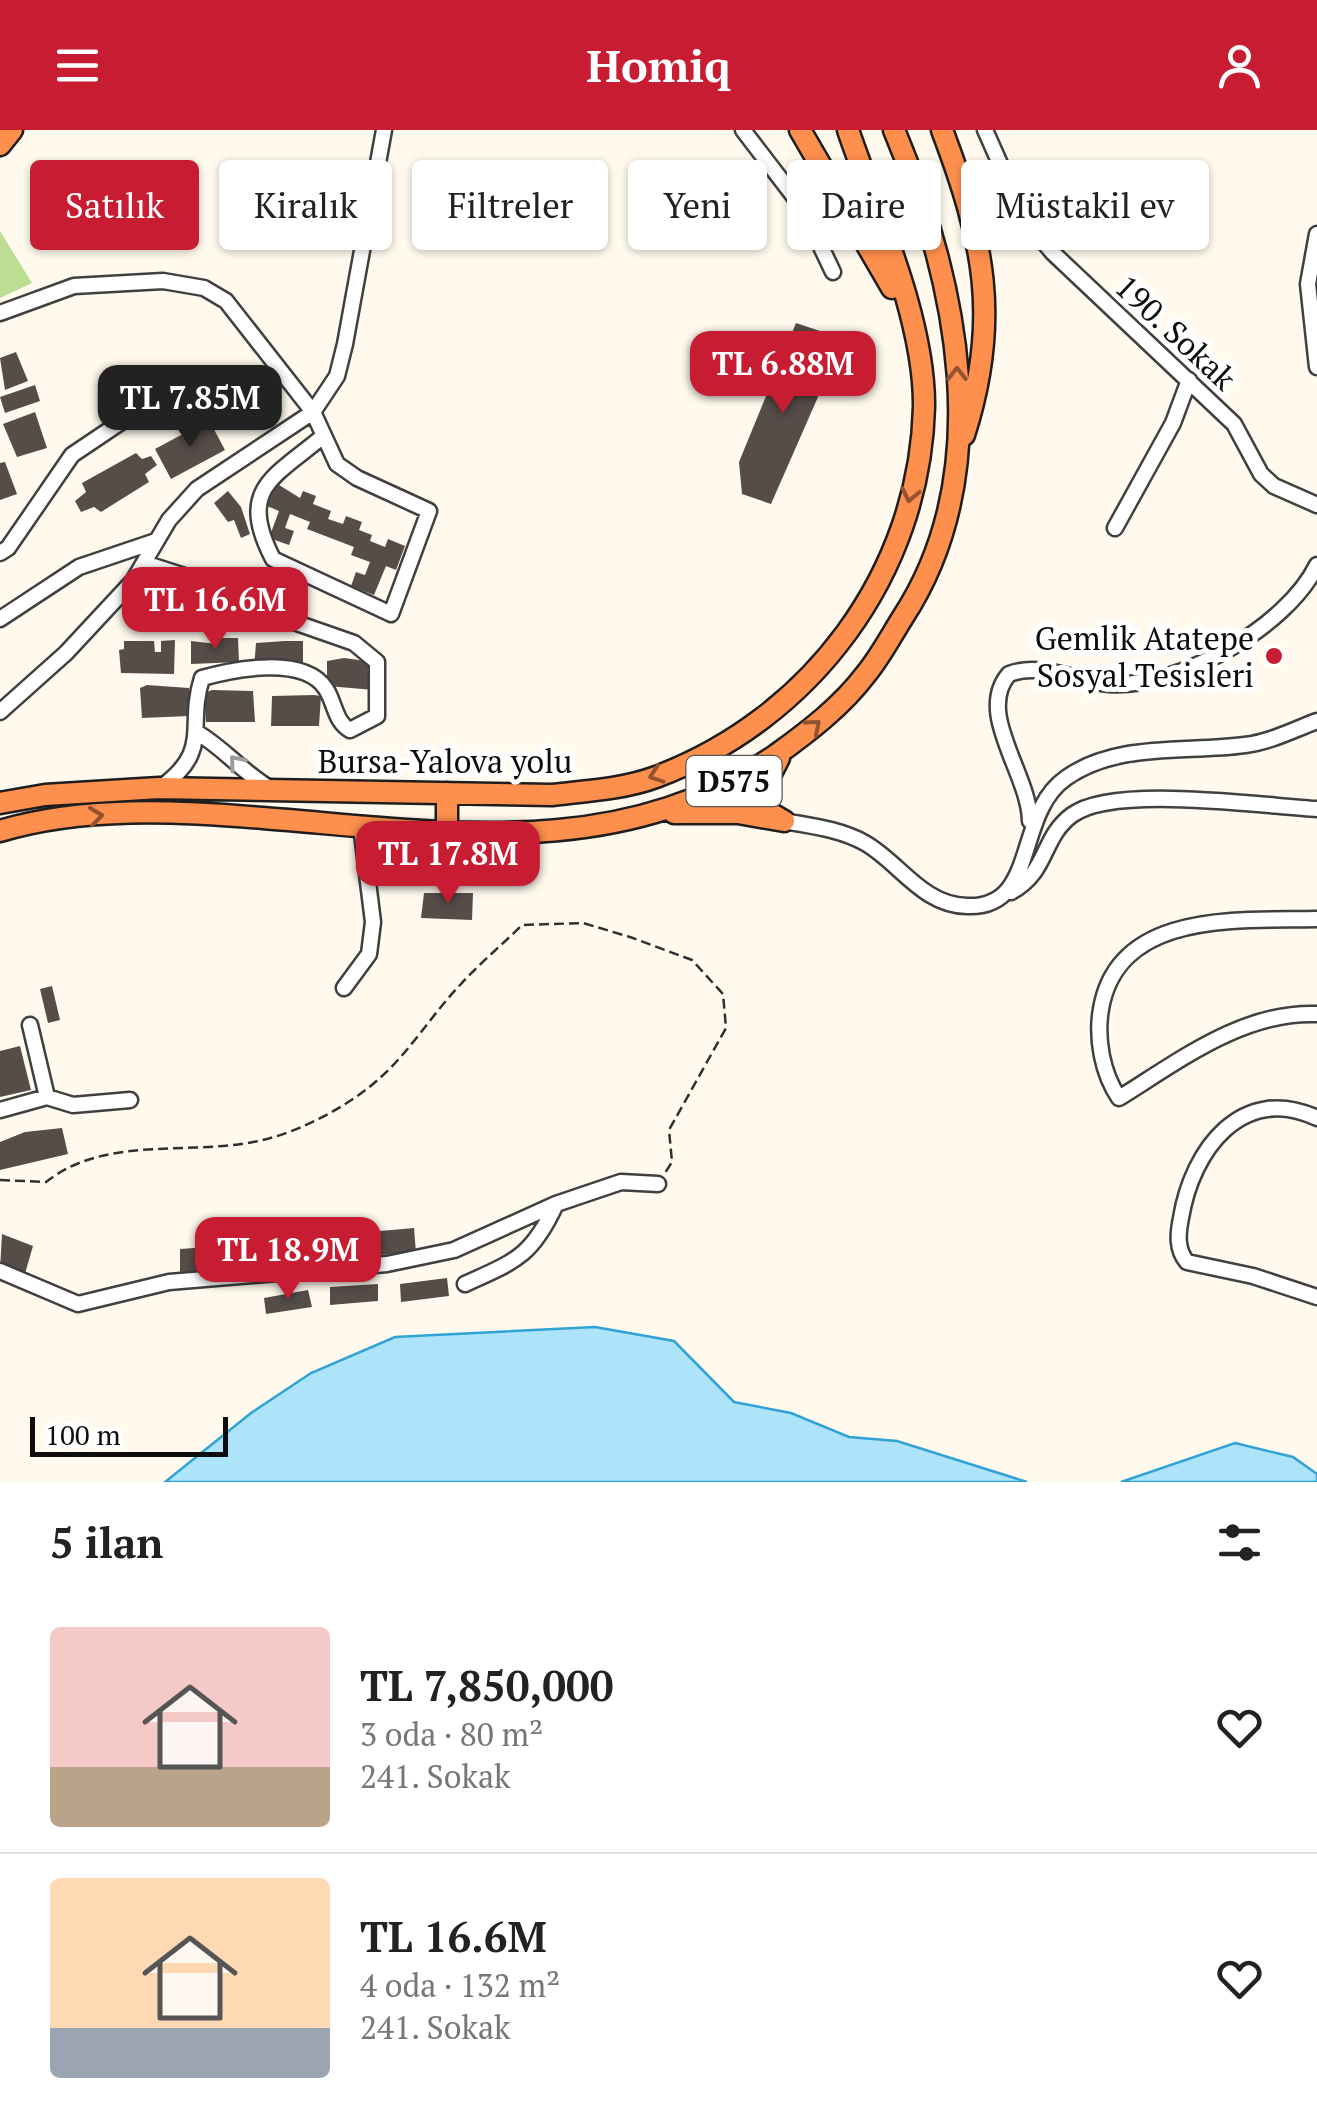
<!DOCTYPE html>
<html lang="tr">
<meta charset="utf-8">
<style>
body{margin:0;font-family:"PT Serif",serif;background:#f6f6f6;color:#222;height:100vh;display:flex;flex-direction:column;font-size:38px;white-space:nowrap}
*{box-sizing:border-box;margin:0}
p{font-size:32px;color:#767676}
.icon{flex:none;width:55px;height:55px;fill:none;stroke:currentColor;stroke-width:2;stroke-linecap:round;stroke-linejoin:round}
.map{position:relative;height:1352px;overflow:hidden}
.details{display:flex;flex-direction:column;background:#fff;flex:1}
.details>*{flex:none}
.guide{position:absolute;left:30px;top:30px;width:1258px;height:90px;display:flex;gap:20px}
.scale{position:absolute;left:30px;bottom:25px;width:198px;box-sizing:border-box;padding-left:10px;border:5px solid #0d0d0d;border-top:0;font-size:28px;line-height:35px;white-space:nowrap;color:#0d0d0d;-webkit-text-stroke:8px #fff;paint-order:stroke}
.price{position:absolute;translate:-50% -85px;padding:0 22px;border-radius:20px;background:#c71c32;color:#fff;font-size:32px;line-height:65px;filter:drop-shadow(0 2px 5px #0008)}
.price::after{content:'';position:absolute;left:50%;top:60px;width:30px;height:22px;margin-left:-15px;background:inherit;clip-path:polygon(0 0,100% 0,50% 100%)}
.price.selected{background:#222;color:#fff}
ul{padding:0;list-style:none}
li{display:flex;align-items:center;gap:30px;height:250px;padding:0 50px}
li+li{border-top:2px solid #e0e0e0}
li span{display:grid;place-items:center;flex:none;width:280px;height:200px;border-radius:10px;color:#555}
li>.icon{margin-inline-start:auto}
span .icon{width:120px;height:120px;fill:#fffc;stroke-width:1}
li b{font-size:42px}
h2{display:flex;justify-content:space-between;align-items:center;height:120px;padding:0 50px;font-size:42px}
.tag{padding:0 35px;border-radius:10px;background:#fff;box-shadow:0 2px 8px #0004;font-size:35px;line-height:90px}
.tag.selected{background:#c71c32;color:#fff}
header{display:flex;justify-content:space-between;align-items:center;height:130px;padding:0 50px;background:#c71c32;color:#fff;font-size:45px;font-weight:600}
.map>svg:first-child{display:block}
</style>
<header><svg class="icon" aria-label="menu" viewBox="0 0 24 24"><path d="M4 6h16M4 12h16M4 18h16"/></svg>Homiq<svg class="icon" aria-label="person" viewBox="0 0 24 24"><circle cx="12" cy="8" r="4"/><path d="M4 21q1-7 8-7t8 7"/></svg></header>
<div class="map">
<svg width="1317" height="1352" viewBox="0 0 1317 1352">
<rect width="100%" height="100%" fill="#fffaed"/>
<path fill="#bbde92" d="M 0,101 L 32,153 L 0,168 Z"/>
<path fill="#aee4fa" stroke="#30a2d6" stroke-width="2.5" d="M 595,1197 L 674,1211 L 734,1272 L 791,1283 L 849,1307 L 897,1311 L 1027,1352 L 165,1352 L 251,1283 L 311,1243 L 395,1207 Z
M 1235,1313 L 1293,1327 L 1317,1344 L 1317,1352 L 1121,1352 Z"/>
<path fill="#564d49" d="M 796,193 L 823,202 L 818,267 L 771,374 L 742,364 L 739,332 Z
M 16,222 L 28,251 L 5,260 L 0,228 Z
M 35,255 L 40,271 L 5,283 L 0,267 Z
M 35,282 L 47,318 L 17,327 L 3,294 Z
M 209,290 L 225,320 L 171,349 L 155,319 Z
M 136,323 L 142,329 L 151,326 L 157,335 L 145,344 L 149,352 L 101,382 L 94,377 L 81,382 L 75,371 L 86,362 L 82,353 Z
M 5,332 L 17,364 L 0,370 L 0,333 Z
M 271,350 L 300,368 L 303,361 L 316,366 L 313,374 L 331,381 L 328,389 L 343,394 L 346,386 L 362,392 L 359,400 L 372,405 L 370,411 L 385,417 L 388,409 L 405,416 L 396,440 L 386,436 L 374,465 L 351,456 L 356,442 L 365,445 L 370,432 L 351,425 L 354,417 L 307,399 L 310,392 L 290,384 L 285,398 L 294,401 L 289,415 L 269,408 L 279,381 L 262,374 Z
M 228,361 L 241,377 L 250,404 L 241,408 L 234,390 L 228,392 L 214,373 Z
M 221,508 L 238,508 L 239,532 L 191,534 L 191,511 L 217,514 Z
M 175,510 L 174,544 L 121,543 L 119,520 L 124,519 L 124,511 L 154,511 L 155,522 L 161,522 L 161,511 Z
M 285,511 L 303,511 L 303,535 L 254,538 L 256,513 Z
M 344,528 L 374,532 L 374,560 L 327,556 L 327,531 Z
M 147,555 L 189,558 L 189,586 L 142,588 L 140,558 Z
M 212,560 L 253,561 L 255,592 L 206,592 L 205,563 Z
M 314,565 L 321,566 L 319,596 L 271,596 L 272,566 Z
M 424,763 L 473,763 L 472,790 L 421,788 Z
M 52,856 L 60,890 L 48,893 L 40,859 Z
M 20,916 L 31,960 L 0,967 L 0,921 Z
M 62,998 L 68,1024 L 0,1040 L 0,1012 L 25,1002 Z
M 414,1098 L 416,1123 L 359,1126 L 357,1103 Z
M 2,1104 L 33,1116 L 24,1147 L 0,1139 Z
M 351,1109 L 353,1132 L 307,1134 L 306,1111 Z
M 288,1112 L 289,1135 L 244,1138 L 243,1114 Z
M 224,1116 L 225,1139 L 180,1142 L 180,1119 Z
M 447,1148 L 449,1166 L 401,1172 L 400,1154 Z
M 378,1154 L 378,1171 L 330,1175 L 330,1157 Z
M 308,1160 L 312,1177 L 266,1184 L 264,1168 Z"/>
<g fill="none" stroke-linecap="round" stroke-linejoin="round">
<g stroke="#404040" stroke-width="19">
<path id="minor" d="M 743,0 L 802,77 L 833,142
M 985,0 L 1025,90 L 1053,123 L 1234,294 L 1261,344 L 1274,356 L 1317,375
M 1317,104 L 1308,154 L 1317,237
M 0,183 L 74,156 L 163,151 L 204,158 L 226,171 L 313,282 L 337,334 L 357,348 L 429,381 L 391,484 L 273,429 C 237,359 273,348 322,307
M 1115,398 L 1173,293 L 1189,250
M 0,423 L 8,418 L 72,325 L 124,290 L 282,243
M 144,433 L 222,458 L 268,483 L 354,513 L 377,532 L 377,586 L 350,600 C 335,592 335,573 326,559 C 304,525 234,539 202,548 C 186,598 213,620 160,658
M 0,489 L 79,437 L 156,411
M 0,582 L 66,523 L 133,451 L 169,390 L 197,359 L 313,282 L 337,246 L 345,214 L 384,0
M 198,603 C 226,620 243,643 271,659
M 784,691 C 811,696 840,699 865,713 C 900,733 922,775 967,776 C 1039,779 1014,684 1066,648 C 1117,612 1185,623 1245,615 C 1270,612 1293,600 1317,591
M 1030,691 C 1029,643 975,583 1009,544 C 1040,532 1077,551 1109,554 C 1178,559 1287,497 1317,435
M 1011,762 C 1049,741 1041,708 1072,685 C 1113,654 1262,676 1317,679
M 1317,789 C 1242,791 1118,779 1101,879 C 1096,908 1102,943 1119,968 C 1179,931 1243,881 1317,884
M 344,858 L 369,824 L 373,792 L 361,696
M 30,895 L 47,967
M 0,980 L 47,967 L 73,975 L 130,970
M 1317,988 C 1242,953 1192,1020 1181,1088 C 1178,1103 1176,1119 1187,1132 L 1253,1146 L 1317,1167
M 0,1141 L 78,1174 L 169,1152 L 387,1134 L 454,1120 L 556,1074 L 621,1052 L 658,1054
M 465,1154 C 516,1131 532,1126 556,1074"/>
</g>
<g stroke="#1e1e1e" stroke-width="25">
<path id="highway" d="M 800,0 L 892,158
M 942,0 C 984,111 1001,190 964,305
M 0,15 L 12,0
M 0,673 L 45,665 L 159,658 L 552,665 C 586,661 624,659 656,647 C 811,589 920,443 924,277 C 925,190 876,82 848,0
M 674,683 L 738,683 L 784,691 L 767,681 L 759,667 L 779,628
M 0,701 C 83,676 178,681 263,688 C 443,702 617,733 776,625 C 808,602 842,576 866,544 C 880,527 891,506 903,487 C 998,341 957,150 894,0
M 447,703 L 447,663"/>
</g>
<path stroke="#2f2f2f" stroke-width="2.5" stroke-dasharray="10 5" stroke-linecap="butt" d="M 0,1050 L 46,1052 C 108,1003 193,1028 267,1009 C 305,999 352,974 381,947 C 411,920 433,883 461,854 C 480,833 502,815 522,795 L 583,793 L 630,807 L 692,830 L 723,864 L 726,898 L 669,1000 L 672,1032 L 665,1043"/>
<use href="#minor" stroke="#fff" stroke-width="14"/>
<use href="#highway" stroke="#fe8f4c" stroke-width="20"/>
</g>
<defs><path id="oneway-chevron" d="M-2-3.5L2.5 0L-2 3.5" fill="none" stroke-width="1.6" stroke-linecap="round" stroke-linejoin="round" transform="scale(2.5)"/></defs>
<g stroke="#925430">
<use href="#oneway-chevron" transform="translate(957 244) rotate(-90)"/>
<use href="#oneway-chevron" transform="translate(910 365) rotate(102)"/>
<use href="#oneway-chevron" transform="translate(814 596) rotate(-40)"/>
<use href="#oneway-chevron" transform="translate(656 645) rotate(161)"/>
<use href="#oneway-chevron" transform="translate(96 686) rotate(-7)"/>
</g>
<use stroke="#9e9e9e" href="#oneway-chevron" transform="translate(236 632) rotate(-130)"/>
<circle fill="#c71c32" stroke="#fff" stroke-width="4" cx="1274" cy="526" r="10"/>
<g text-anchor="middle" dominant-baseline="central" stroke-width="10" stroke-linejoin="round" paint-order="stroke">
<rect fill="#fff" stroke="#565656" stroke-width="2.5" x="686.5" y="626" width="95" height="50" rx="8"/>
<g font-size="30" font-weight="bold" fill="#0d0d0d">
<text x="734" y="651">D575</text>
</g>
<g font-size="32" fill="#0d0d0d" stroke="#fff">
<text transform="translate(1176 202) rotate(43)">190. Sokak</text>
<text x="445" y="631">Bursa-Yalova yolu</text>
</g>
<g font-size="32" fill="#0d0d0d" stroke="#fff" text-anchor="end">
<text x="1254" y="508">Gemlik Atatepe<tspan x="1254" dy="37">Sosyal Tesisleri</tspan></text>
</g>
</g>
</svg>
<div class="scale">100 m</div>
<b class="price" style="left:783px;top:286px">TL 6.88M</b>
<b class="price selected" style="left:190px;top:320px">TL 7.85M</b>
<b class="price" style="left:215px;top:522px">TL 16.6M</b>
<b class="price" style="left:448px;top:776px">TL 17.8M</b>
<b class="price" style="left:288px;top:1172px">TL 18.9M</b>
<div class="guide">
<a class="tag selected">Satılık</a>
<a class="tag">Kiralık</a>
<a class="tag">Filtreler</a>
<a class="tag">Yeni</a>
<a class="tag">Daire</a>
<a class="tag">Müstakil ev</a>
</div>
</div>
<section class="details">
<h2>5 ilan<svg class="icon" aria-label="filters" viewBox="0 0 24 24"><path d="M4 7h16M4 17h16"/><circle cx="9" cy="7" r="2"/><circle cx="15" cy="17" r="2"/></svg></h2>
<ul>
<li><span style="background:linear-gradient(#f6c9c9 70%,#b9a48a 0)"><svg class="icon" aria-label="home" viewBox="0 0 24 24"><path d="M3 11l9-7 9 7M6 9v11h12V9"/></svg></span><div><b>TL 7,850,000</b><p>3 oda · 80 m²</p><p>241. Sokak</p></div><svg class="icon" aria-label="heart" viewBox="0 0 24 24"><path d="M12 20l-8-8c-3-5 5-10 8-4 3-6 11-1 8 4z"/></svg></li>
<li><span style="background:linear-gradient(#ffd9b3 75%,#9aa5b1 0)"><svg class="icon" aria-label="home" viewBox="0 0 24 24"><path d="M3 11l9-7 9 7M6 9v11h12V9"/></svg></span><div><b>TL 16.6M</b><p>4 oda · 132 m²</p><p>241. Sokak</p></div><svg class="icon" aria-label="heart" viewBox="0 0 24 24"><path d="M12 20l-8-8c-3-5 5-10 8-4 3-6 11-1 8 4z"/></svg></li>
</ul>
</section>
